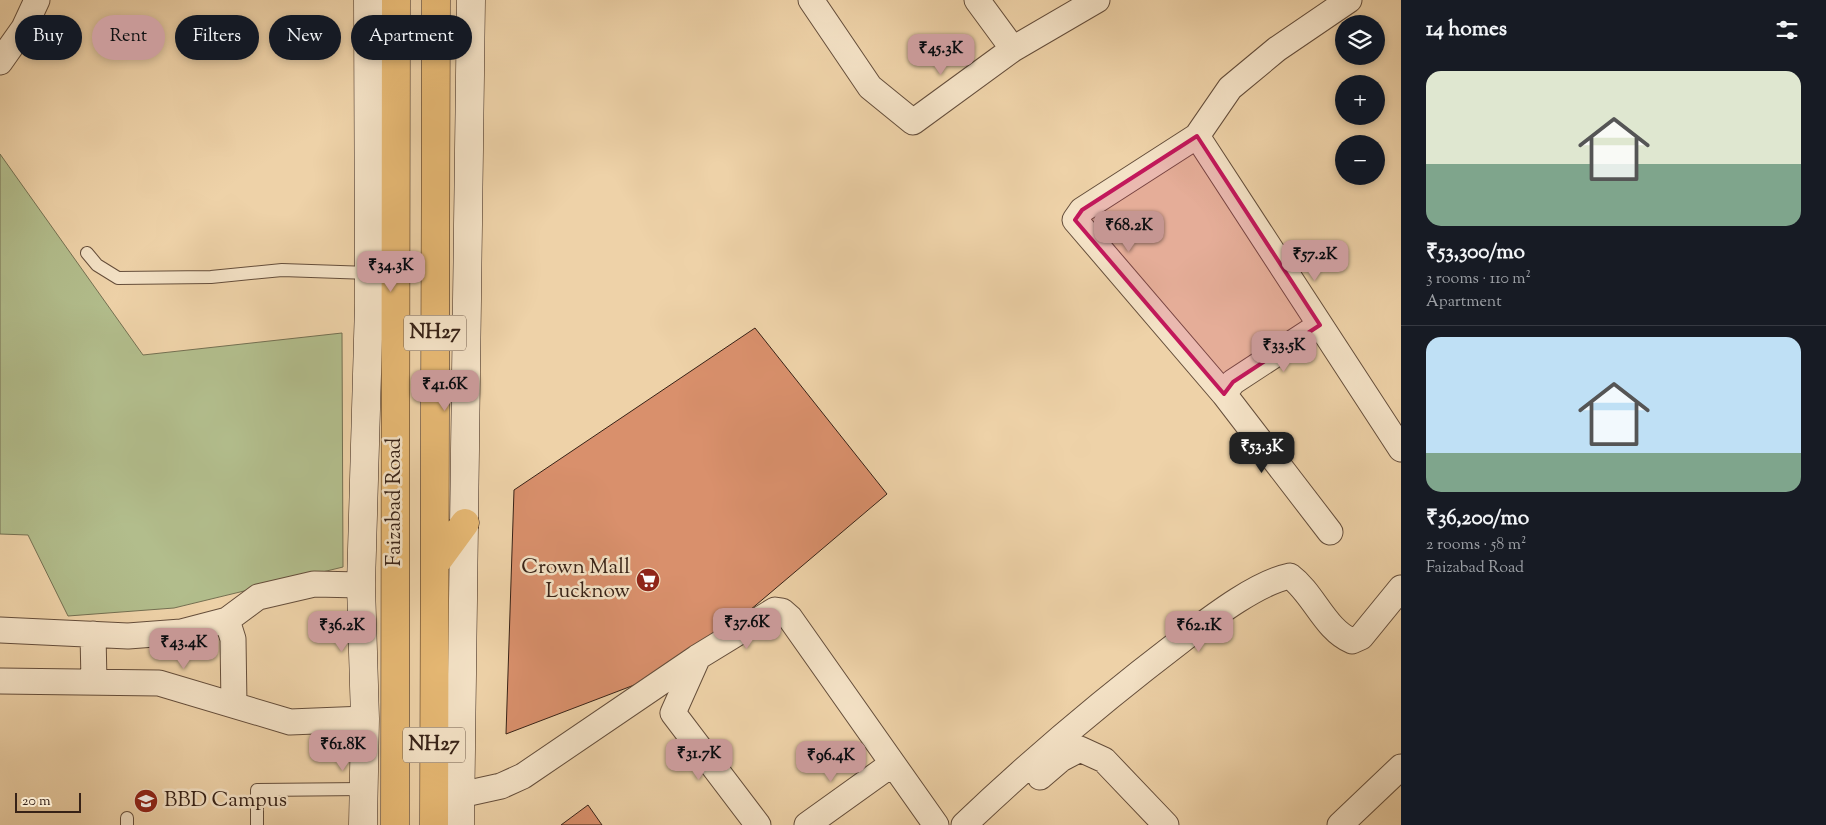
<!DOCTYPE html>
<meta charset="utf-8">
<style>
body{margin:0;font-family:"Sorts Mill Goudy",serif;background:#20242c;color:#f1f3f6;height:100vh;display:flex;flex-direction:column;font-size:19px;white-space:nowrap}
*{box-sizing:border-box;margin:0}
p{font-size:16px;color:#9ea1a6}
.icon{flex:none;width:28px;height:28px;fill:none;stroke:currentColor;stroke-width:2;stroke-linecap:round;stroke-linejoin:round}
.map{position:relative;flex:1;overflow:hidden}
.panel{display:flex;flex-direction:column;background:#171b24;width:425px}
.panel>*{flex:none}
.top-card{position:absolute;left:15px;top:15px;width:475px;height:45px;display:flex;gap:10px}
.fabs{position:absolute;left:1335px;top:15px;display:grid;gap:10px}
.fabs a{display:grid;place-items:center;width:50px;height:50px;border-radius:50%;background:#171b24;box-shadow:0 2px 8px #0003;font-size:25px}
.scale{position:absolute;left:15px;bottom:12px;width:66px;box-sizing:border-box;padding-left:5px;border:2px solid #372217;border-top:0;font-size:14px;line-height:18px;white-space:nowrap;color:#372217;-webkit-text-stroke:4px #f4e2c6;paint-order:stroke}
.price{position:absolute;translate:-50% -42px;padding:0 11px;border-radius:10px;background:#c59692;color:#111;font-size:16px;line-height:32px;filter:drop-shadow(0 1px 2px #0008)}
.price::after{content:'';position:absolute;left:50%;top:30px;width:15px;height:11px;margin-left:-8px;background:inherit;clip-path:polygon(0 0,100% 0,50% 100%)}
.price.active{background:#222;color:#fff}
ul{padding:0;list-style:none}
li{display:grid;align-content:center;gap:10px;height:265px;padding:0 25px}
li+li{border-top:1px solid #363941}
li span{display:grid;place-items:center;height:155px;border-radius:15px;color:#555}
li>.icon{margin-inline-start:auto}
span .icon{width:90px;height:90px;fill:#fffc;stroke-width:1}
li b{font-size:21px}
h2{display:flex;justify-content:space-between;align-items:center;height:60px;padding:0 25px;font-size:21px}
.tag{padding:0 18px;border-radius:22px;background:#171b24;box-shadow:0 2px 8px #0003;font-size:18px;line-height:45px}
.tag.active{background:#c59692;color:#111}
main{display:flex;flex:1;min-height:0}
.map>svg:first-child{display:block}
</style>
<main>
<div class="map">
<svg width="1401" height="825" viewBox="0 0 1401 825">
<rect width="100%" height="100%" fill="#eed2a8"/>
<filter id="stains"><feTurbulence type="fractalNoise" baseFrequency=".004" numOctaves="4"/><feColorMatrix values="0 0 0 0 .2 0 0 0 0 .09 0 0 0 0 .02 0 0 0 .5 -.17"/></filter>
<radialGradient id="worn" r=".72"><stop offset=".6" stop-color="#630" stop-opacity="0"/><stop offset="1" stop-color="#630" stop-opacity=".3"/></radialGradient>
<path fill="#b2bd8c" stroke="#747052" d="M 0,154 L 143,355 L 342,333 L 343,567 L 174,608 L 68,616 L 28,535 L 0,534 Z"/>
<path fill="#d9906c" stroke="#372217" d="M 755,328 L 887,494 L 684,666 L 506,734 L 514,490 Z
M 588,805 L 602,825 L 561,825 Z"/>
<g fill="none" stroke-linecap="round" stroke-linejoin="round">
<g stroke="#654e3b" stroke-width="14">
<path id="lane" d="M 87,253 L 97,265 L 118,278 L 211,277 L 282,270 L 369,273
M 127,825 L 127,818
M 257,825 L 257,790 L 364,789"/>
</g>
<g stroke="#654e3b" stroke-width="27">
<path id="street" d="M 811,0 L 870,87 L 913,122 L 1013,49 L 1097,0
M 977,0 L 1013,49
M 0,62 L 24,28 L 37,0
M 1197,136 L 1401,449
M 1224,394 L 1233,382 L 1320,325
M 1330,532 L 1224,394 L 1075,220 L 1082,210 L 1197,136 L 1230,88 L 1277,49 L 1349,0
M 227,620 L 233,639 L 234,705
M 0,630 L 128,636 L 181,632 L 227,620 L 258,597 L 314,584 L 361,585
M 93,634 L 94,682
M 698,657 L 673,713 L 758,825
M 0,681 L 159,683 L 290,722 L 365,719
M 1040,777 L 1061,759 L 1080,749 L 1104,760 L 1166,825
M 442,799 L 501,786 L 523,776 L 698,657 L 775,610 L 782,611 L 790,618 L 936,825
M 807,825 L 892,764
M 964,825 C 1033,759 1106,698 1182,640 C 1210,619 1256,583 1290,576 C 1314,594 1325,630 1352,641 L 1361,637 L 1401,588
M 1340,825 L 1401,767"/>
</g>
<g stroke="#372217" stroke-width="29">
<path id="secondary" d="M 363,825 L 365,719 L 361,585 L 369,304 L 368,0
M 460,825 L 471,0"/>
</g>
<g stroke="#372217" stroke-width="29">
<path id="highway" d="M 435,564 L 465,523
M 395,825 L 396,0
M 434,825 L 436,0"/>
</g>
<use href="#lane" stroke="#f4e2c6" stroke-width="12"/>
<use href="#street" stroke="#f4e2c6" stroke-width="25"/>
<use href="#secondary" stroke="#f4e2c6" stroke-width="28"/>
<use href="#highway" stroke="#e7b974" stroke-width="28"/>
</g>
<path fill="#c2185b" fill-opacity="0.2" stroke="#c2185b" stroke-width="4" stroke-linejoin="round" d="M 1197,136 L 1320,325 L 1233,382 L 1224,394 L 1075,220 L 1082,210 Z"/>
<defs>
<g id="supermarket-disc" transform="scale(1.25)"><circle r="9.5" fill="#8f2418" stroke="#f4e2c6"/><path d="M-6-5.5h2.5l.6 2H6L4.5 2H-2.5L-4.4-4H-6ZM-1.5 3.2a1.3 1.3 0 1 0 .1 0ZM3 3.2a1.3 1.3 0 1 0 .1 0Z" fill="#fff"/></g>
<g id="university-disc" transform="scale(1.25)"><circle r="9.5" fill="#8f2418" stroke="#f4e2c6"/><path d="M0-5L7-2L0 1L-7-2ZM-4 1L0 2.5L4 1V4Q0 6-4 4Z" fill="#fff"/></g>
</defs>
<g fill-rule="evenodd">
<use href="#supermarket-disc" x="648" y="580"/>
<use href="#university-disc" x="146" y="801"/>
</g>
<g text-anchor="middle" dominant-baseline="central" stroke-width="5" stroke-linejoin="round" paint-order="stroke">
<g fill="#f4e2c6" stroke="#705c4c" stroke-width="1">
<rect x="404" y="315.5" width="62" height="35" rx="4"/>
<rect x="403" y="727.5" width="62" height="35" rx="4"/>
</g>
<g font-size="20" font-weight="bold" fill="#372217">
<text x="435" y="333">NH27</text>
<text x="434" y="745">NH27</text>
</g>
<g font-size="21" fill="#372217" stroke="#f4e2c6">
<text transform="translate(395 502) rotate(-90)">Faizabad Road</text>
</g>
<g font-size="21" fill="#372217" stroke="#f4e2c6" text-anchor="end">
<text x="630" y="568">Crown Mall<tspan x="630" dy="24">Lucknow</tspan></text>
<text x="164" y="801" text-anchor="start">BBD Campus</text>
</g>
</g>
<rect width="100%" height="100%" filter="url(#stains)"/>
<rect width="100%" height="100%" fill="url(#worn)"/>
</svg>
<div class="fabs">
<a><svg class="icon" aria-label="layers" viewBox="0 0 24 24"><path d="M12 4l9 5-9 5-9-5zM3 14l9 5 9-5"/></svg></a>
<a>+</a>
<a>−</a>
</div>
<div class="scale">20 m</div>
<b class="price" style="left:941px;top:76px">₹45.3K</b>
<b class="price" style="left:1129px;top:253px">₹68.2K</b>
<b class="price" style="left:1315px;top:282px">₹57.2K</b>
<b class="price" style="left:391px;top:293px">₹34.3K</b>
<b class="price" style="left:1284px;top:373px">₹33.5K</b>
<b class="price" style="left:445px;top:412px">₹41.6K</b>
<b class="price active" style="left:1262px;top:474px">₹53.3K</b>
<b class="price" style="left:747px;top:650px">₹37.6K</b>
<b class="price" style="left:342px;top:653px">₹36.2K</b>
<b class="price" style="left:1199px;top:653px">₹62.1K</b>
<b class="price" style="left:184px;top:670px">₹43.4K</b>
<b class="price" style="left:343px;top:772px">₹61.8K</b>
<b class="price" style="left:699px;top:781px">₹31.7K</b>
<b class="price" style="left:831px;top:783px">₹96.4K</b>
<div class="top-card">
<a class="tag">Buy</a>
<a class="tag active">Rent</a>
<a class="tag">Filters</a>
<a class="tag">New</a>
<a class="tag">Apartment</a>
</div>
</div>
<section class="panel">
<h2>14 homes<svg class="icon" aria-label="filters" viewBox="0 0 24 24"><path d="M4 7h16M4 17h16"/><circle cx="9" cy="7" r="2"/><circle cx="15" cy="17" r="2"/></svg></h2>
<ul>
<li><span style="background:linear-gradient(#dfe7d0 60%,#7fa58c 0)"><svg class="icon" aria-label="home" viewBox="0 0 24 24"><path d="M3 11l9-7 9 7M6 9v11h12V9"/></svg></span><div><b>₹53,300/mo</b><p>3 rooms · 110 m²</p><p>Apartment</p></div></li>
<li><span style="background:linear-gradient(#bfe0f5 75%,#7fa58c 0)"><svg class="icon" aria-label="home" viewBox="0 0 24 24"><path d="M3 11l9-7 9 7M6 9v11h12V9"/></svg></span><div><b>₹36,200/mo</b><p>2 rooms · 58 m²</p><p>Faizabad Road</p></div></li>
</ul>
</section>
</main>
